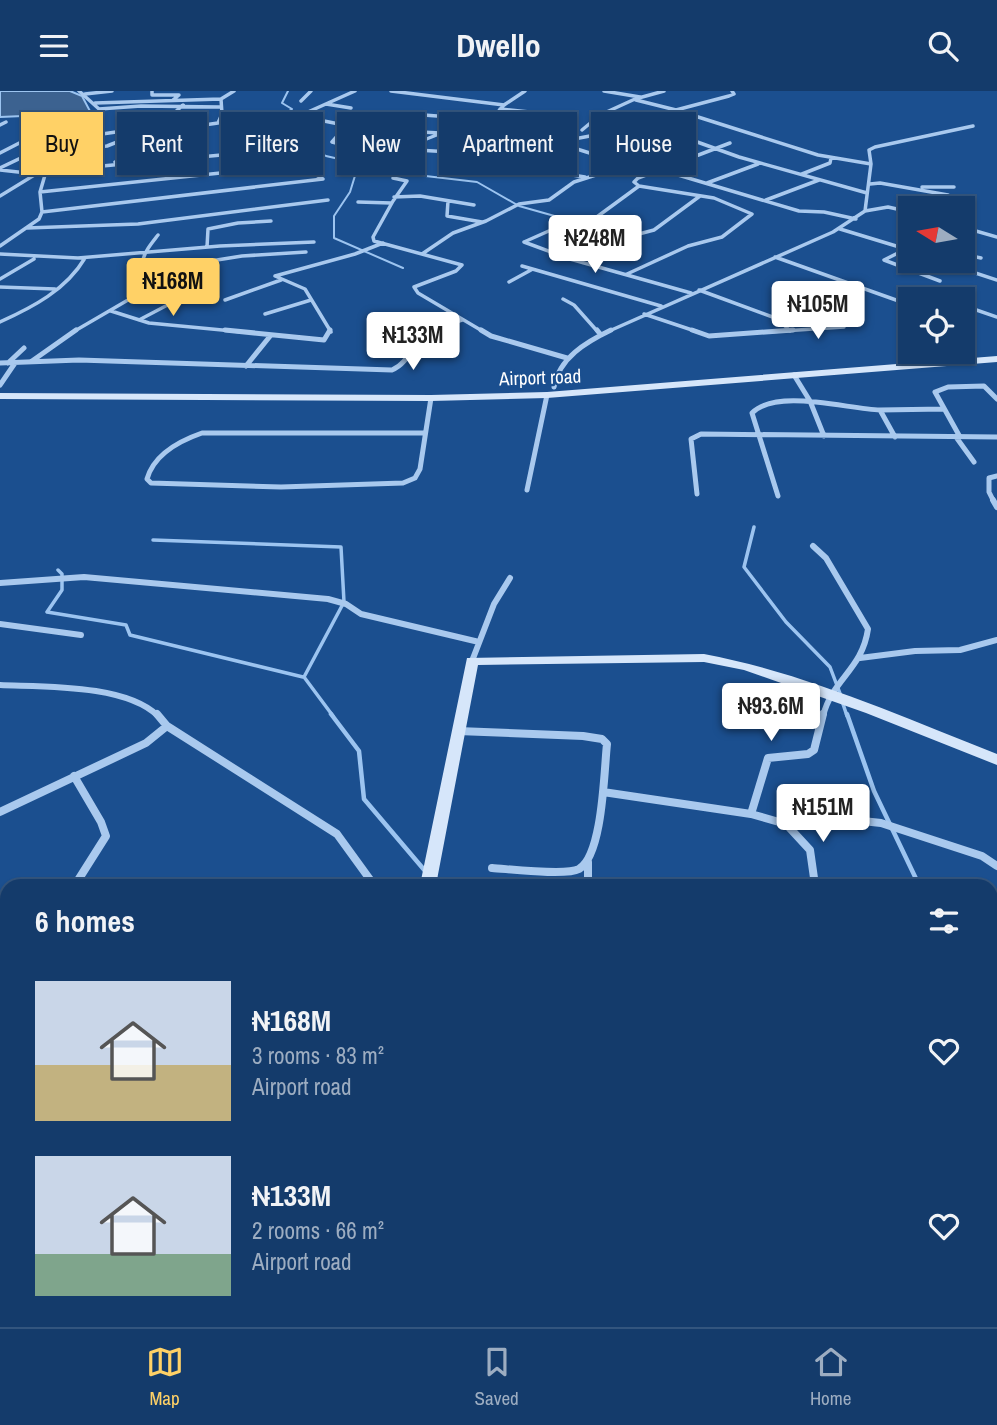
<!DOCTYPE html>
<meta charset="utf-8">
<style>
body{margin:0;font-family:"Archivo Narrow",sans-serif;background:#214673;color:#f1f3f6;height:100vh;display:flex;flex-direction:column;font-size:26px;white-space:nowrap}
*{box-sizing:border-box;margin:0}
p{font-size:23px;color:#9dadc1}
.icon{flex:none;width:38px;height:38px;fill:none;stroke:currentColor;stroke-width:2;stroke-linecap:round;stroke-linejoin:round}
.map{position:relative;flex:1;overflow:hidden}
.side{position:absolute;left:0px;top:788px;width:998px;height:450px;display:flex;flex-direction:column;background:#143b6b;border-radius:21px 21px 0 0;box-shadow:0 2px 5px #0004,0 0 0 2px #33557e}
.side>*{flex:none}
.guide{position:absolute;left:21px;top:21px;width:956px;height:63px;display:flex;gap:14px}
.needle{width:46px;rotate:281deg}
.buttons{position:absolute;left:898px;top:105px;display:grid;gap:14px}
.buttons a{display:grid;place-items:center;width:77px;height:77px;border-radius:0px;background:#143b6b;box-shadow:0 2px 5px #0004,0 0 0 2px #33557e;font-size:35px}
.price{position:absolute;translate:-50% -60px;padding:0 16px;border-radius:7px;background:#fff;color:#222;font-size:23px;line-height:46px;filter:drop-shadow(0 2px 4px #0008)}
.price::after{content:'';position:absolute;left:50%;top:42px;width:21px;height:16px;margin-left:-10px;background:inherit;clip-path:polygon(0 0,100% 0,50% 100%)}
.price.current{background:#ffd166;color:#111}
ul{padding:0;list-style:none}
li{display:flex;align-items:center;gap:21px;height:175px;padding:0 35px}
li span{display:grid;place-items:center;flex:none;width:196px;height:140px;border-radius:0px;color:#555}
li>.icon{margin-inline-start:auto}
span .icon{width:84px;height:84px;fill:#fffc;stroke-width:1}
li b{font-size:30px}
h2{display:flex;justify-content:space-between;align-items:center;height:84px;padding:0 35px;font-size:30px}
.pill{padding:0 24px;border-radius:0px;background:#143b6b;box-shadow:0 2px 5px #0004,0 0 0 2px #33557e;font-size:24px;line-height:63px}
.pill.current{background:#ffd166;color:#111}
header{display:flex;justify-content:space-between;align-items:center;height:91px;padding:0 35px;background:#143b6b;font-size:32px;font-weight:700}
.dock{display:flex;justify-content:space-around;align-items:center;height:98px;border-top:2px solid #33557e;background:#143b6b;font-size:19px;color:#9dadc1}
.dock a{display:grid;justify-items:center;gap:4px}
.dock .current{color:#ffd166}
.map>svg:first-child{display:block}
</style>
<header><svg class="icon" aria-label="menu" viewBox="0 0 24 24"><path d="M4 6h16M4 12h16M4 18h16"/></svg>Dwello<svg class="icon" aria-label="search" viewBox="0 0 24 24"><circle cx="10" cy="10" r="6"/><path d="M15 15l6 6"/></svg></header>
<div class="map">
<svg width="997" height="1236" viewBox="0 0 997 1236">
<rect width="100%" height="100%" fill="#1b4f8f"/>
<path fill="#3c6290" stroke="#9cc4f0" stroke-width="2" d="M 0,0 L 70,0 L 82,5 L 91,22 L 0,26 Z"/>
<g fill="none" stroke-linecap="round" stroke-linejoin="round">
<path stroke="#9cc4f0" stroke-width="2" d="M 288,0 L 282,12 L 292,18 L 279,27 L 283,37 L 292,45 L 326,65 L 400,82 L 477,91 L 519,115 L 590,135
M 358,75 L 350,101 L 334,125 L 334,147 L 403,177"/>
<path stroke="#9cc4f0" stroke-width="3.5" d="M 754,436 L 744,476 L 786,531 L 830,576 L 841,605
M 153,449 L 341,456 L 344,511 L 304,586 L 333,625
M 58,479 L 62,483 L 62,499 L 47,521 L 126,534 L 130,544 L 303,586
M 843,613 L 847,625"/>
<path stroke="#9cc4f0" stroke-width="4.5" d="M 331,623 L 359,660 L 364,708 L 426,781
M 847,623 L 874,700 L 919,794
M 435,787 L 448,794"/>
<path stroke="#9cc4f0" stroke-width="5" d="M 990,1076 L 997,1080"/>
<path stroke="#a9c9ee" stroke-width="3.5" d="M 79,0 L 99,18 L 141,15 L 220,16
M 152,0 L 152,4 L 179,4 L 173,9
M 355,0 L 299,25 L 364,38 L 478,44 L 504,14 L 525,0
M 391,0 L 504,14
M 604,0 L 640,6
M 664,0 L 635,8 L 600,24 L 636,29 L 739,66 L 867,102
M 85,3 L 112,0
M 636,9 L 676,19
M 301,10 L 311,0
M 95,12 L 221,8
M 326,13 L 351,17
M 500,18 L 568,25
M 222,23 L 299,24
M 149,26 L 172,24 L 183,14
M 636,29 L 611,41 L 691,64
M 489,33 L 564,43
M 0,34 L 6,31
M 346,35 L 332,51 L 348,55 L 468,62
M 364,37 L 396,22 L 492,29
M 582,39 L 600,24
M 43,41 L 69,44
M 542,47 L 650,81
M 86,57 L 102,43 L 123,40
M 409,58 L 414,53 L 439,43
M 0,62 L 70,26
M 604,66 L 650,54
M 494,69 L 553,52 L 611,41
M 115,71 L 134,62
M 871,73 L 869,59 L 875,56 L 973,35
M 0,77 L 69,44
M 658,78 L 799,120 L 824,121 L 856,128
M 0,79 L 45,84
M 494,83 L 513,83 L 528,77 L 585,86
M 802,83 L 830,72 L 831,67
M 393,87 L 407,90 L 393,110 L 373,146 L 374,150 L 462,174 L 456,180 L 414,196 L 418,202 L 484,241
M 707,92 L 758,73
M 870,93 L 880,92 L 948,104
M 922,96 L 954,96
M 40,101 L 297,74
M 0,105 L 36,83
M 394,106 L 420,105 L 474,114
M 766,109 L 819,89
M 448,110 L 447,125 L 482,131
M 358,111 L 391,112
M 865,120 L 888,116 L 910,121
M 42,121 L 323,88 L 290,69 L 254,61 L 48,80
M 962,136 L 997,146
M 27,137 L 138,133 L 328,109
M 840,138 L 906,158
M 524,151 L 560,135 L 594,128 L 639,95 L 634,91 L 638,87 L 730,52
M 524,151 L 570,168 L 691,202
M 0,155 L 39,128 L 42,121 L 40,101 L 45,84 L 86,57 L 107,55 L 135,44 L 218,32 L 222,23 L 221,8 L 234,0
M 207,156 L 208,138 L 238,132 L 271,130
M 910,156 L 884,169 L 940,190
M 0,163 L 78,167 L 220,155 L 314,151
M 422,163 L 453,142 L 486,130 L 519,113 L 549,109 L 574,91 L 627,74
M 962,163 L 981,167
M 775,166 L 910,214
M 570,168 L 601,153 L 654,139 L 700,105
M 939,170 L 997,189
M 522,175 L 661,215
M 142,181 L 242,165 L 306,161
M 627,183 L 688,155 L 722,146 L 752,123 L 714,107 L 639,95
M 0,188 L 34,168
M 509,191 L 531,179
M 0,196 L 55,198
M 699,199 L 778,228 L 790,240
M 563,208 L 574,214 L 598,241
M 225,209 L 281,189
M 901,210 L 916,200
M 962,214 L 997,226
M 111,220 L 149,232 L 243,241
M 265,223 L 311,209
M 644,223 L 698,241
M 139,229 L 196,199
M 0,231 C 33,216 66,199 85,167
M 73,241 L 140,202 C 146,191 142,186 142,174 C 143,162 151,153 158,144
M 331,241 L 305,198 L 275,185 L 355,163 L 383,152
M 427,241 L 462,229
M 607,241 L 833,141 L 865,120 L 871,73 L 818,64 L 676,19 L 729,5 L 734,3 L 732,0
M 767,241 L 844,236"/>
<path stroke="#a9c9ee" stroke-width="5" d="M 225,239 L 324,249 L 330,239
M 481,239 L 491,245 L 567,267
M 597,239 L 601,244
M 692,239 L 709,245 L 793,239
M 962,256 L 969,263
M 32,270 L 76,239
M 0,272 L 79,269 L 392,279 C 412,271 412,246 432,239
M 8,272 L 24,257
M 246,275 L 271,244
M 794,284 L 810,310 L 824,345
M 0,294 L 15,272
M 554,296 C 559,267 586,251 611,239
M 880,319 L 944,318
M 423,342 L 202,342 C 179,350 154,363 147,388 L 151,392 L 281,396 L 403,392 L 415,387 L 420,378 L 431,307
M 956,346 L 974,371
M 960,346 L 935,301 L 948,296 L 984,295 L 997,308
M 527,399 L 547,304
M 697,403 L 691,348 L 701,343 L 997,346
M 778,405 L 752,322 C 777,297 847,318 880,319 L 895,346
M 994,411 L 989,401 L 989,387 L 997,385"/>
<path stroke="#a9c9ee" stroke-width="6" d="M 993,409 L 997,416
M 813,455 L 826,467 L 868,538 C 862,579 833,587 823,625
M 0,492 L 84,486 L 328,508 L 346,513 L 361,523 L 479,551
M 0,533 L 81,544
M 860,567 L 915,560 L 960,559 L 997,549
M 472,570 L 494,513 L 510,487
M 0,594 C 43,596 126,593 158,625"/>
<path stroke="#a9c9ee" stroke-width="8" d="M 157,623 L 167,635 L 337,743 L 374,794
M 458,640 L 583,645 L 602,648 L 607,653 C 604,679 603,764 579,778 C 566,785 509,778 492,777
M 74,685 L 101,731 L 106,745 L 75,794
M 603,701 L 751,723 L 786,733 L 844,728 L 881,732 L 982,765 L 997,775
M 0,721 L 146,652 L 167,635
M 751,723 L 768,667 L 808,663 L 814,659 L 823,623
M 786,733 L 810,759 L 815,794
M 588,771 L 588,794"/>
<path stroke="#a9c9ee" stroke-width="10" d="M 0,1116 L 7,1119
M 896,1230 L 906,1236
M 107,1236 L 109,1230
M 635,1236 L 637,1230"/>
<path fill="#d6e6fa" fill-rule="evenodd" d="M 997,265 L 997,271 L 547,307 L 431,310 L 0,308 L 0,302 L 431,304 L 547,301 Z
M 704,563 C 805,582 902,626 997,663 L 997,674 L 866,622 L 744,579 L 704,571 L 478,574 L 436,794 L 420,794 L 467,567 Z
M 312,1230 L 334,1230 L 333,1236 L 311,1236 Z"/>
</g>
<g text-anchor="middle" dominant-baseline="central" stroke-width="5" stroke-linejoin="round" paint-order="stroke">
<g font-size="19" fill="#fff" stroke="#1b4f8f">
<text transform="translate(540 286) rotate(-2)">Airport road</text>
</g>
</g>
</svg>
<div class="buttons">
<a><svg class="needle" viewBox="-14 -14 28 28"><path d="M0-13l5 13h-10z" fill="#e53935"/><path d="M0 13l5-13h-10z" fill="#9dadc1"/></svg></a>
<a><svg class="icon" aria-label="locate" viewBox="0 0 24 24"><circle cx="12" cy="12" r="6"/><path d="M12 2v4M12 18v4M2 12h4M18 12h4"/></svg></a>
</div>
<b class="price" style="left:595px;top:184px">₦248M</b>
<b class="price current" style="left:173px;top:227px">₦168M</b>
<b class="price" style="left:818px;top:250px">₦105M</b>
<b class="price" style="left:413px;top:281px">₦133M</b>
<b class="price" style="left:771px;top:652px">₦93.6M</b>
<b class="price" style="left:823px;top:753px">₦151M</b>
<div class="guide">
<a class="pill current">Buy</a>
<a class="pill">Rent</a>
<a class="pill">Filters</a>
<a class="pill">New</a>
<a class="pill">Apartment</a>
<a class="pill">House</a>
</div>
<section class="side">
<h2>6 homes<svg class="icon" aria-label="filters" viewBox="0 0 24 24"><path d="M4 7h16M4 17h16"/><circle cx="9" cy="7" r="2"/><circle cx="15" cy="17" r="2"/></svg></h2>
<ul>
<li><span style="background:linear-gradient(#c9d6e8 60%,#c2b280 0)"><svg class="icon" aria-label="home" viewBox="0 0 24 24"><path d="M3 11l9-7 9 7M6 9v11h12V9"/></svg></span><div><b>₦168M</b><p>3 rooms · 83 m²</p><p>Airport road</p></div><svg class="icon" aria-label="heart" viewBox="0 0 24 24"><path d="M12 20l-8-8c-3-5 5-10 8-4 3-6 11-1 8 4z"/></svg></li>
<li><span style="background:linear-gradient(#c9d6e8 70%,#7fa58c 0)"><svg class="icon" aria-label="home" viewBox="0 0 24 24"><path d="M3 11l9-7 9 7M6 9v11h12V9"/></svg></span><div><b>₦133M</b><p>2 rooms · 66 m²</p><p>Airport road</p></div><svg class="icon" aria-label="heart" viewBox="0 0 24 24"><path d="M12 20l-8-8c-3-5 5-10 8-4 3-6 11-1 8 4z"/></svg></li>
</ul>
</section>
</div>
<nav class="dock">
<a class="current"><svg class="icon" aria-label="map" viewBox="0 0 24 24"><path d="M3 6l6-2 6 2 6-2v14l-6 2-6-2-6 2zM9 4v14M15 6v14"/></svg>Map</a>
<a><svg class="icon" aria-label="saved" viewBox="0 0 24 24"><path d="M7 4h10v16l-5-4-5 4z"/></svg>Saved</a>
<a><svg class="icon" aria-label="home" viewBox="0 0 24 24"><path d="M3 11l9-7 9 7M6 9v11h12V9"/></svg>Home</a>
</nav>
